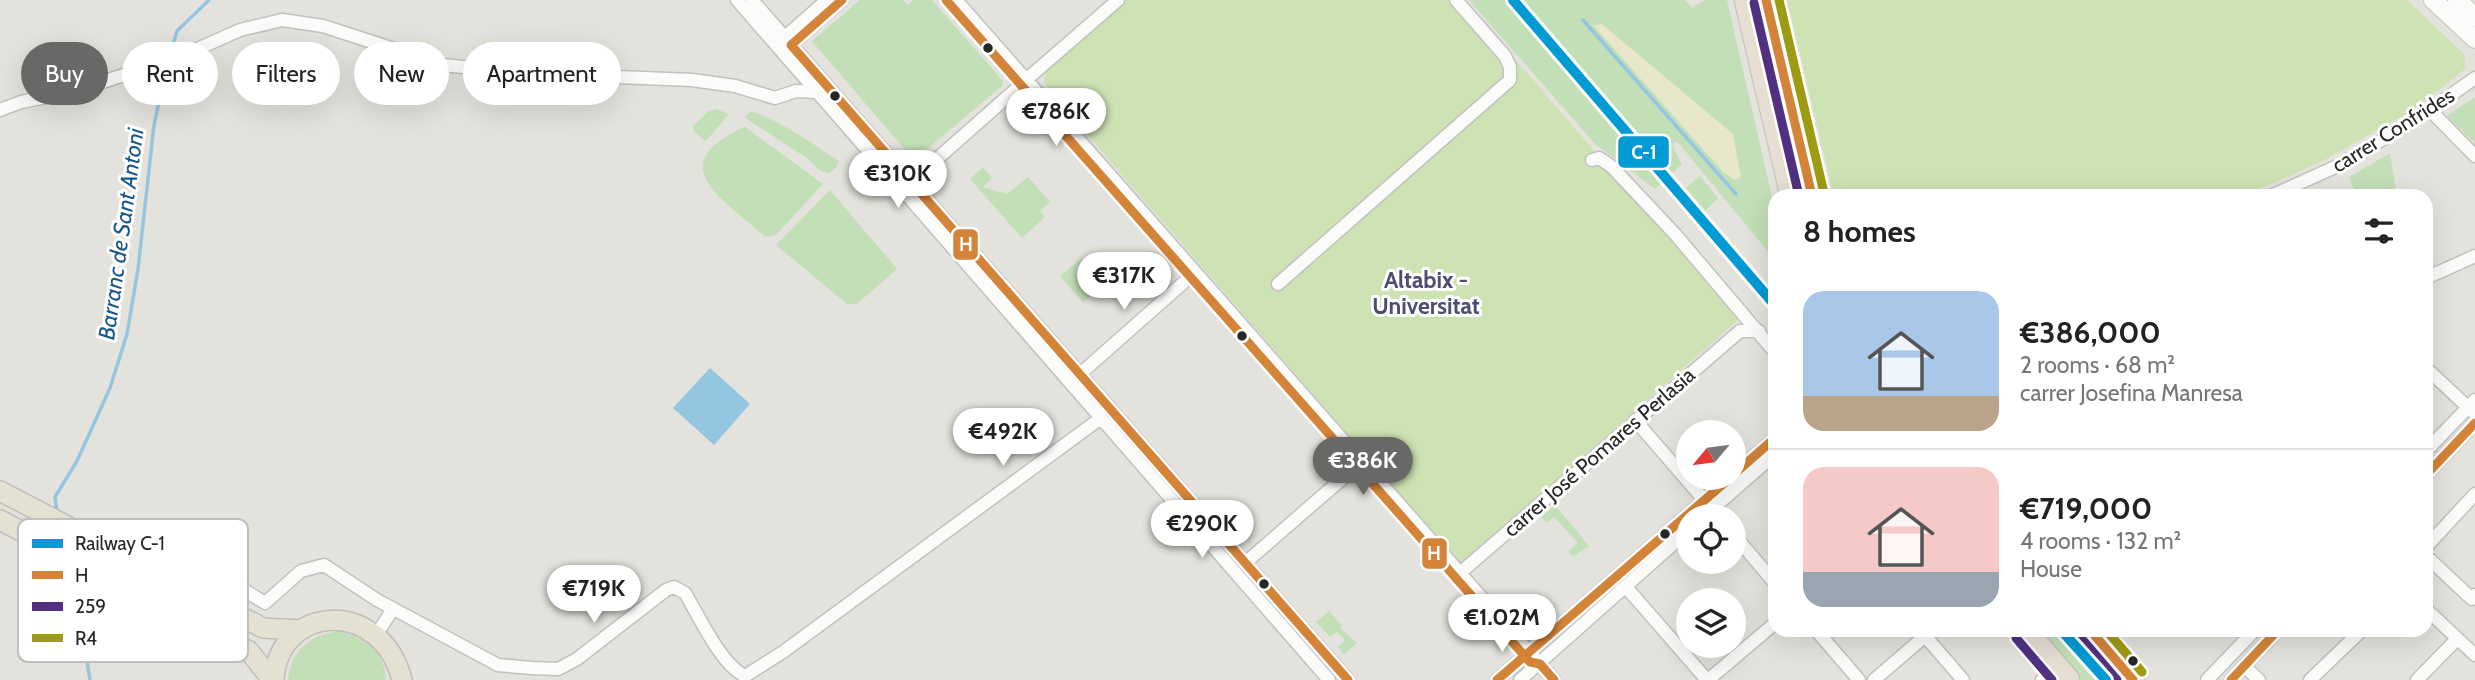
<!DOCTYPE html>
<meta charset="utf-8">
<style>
body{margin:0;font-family:Cabin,sans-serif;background:#f6f6f6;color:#222;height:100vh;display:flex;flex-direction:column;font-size:26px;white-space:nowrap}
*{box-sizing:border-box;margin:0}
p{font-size:23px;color:#767676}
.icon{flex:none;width:38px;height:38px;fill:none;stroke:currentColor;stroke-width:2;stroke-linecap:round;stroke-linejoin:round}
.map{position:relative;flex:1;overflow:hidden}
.sheet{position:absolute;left:1768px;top:189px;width:665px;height:448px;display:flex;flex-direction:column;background:#fff;border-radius:21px;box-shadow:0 7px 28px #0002}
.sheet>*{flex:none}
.guide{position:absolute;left:21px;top:42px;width:665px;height:63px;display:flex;gap:14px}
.needle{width:46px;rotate:241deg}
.buttons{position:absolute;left:1676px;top:420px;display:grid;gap:14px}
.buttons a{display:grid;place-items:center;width:70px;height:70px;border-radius:50%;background:#fff;box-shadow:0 7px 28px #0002;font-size:35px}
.price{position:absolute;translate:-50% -60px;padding:0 16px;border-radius:24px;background:#fff;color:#222;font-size:23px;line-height:46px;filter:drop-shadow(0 2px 4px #0008)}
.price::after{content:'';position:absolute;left:50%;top:42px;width:21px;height:16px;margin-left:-10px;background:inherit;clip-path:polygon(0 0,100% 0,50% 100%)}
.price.active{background:#686866;color:#fff}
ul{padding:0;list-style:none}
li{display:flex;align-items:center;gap:21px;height:175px;padding:0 35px}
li+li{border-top:2px solid #e0e0e0}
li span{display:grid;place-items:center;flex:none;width:196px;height:140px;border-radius:21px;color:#555}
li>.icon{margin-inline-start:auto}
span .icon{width:84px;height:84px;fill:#fffc;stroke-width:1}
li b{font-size:30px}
h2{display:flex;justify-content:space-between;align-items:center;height:84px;padding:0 35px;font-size:30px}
.chip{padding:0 24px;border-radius:32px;background:#fff;box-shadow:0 7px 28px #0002;font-size:24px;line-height:63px}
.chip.active{background:#686866;color:#fff}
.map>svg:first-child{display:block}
</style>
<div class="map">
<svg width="2475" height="680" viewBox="0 0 2475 680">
<rect width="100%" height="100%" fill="#e4e2dc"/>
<path fill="#c3dfb7" d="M 860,0 L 903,0 L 907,5 L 914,0 L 932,0 L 1003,81 L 1002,86 L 914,160 L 812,41 Z
M 1469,0 L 1685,0 L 1692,8 L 1705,0 L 1727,0 L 1774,206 L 1774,259 L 1677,141 L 1672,145 L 1682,164 L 1655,189 L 1595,144 Z
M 2475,97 L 2475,143 L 2447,116 Z
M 716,109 L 729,114 L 706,141 L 694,132 L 693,126 L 709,111 Z
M 751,111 C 783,122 811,143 839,161 L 837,167 L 829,173 L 822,172 L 808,159 L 744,117 Z
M 745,127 L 823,184 L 776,235 L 765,237 C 724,199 659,165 745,127 Z
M 2390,153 L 2397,196 L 2357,196 L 2349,177 Z
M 983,167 L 992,178 L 983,187 L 1007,194 L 1028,177 L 1050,202 L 1040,211 L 1045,217 L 1022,238 L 970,179 Z
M 1700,176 L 1718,198 L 1705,211 L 1686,188 Z
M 830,190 L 897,269 L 857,304 L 847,304 L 776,245 Z
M 1082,258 L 1104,284 L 1083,303 L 1060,276 Z
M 1555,505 L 1589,546 L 1574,556 L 1576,559 L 1568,551 L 1578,543 L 1554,517 L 1547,523 L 1541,517 Z
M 1329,611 L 1342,626 L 1340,628 L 1357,643 L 1344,654 L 1338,647 L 1345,640 L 1337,632 L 1330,637 L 1316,622 Z
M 2033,630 L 2085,630 L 2129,680 L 2076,680 Z
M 341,631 C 366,638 385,652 386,680 L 288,680 C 291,649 311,634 341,631 Z"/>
<path fill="#e8e6cb" d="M 1602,24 L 1733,134 L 1741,177 L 1735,180 L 1723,172 L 1593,25 Z"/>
<path fill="#cde3b4" d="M 1122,0 L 1464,0 L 1739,319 L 1461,564 L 1050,92 L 1044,81 L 1048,67 Z
M 1787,0 L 2407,0 L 2465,55 L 2465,69 L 2416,108 L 2323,161 L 2244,196 L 1834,196 Z"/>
<path fill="#94c6e2" d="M 710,368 L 750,404 L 714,445 L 673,408 Z"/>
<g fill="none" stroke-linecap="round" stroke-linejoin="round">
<path stroke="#94c6e2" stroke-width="3.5" d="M 1583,20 L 1736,194
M 169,58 L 177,31 L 209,0
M 57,514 L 55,497 L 77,461 L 110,388 L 127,334 L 138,269 L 154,125 L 167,65
M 59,528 L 61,545
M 63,560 L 79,613 L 90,680"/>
<g stroke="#c2c1c1" stroke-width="15">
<path id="street" d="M 737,0 L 1329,680
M 752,0 L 1348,680
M 956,0 L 1554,680
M 785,37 L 827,0
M 791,45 L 842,0
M 1027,79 L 1118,0
M 0,110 L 21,102 L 71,92 L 177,58 L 240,30 L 282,20 L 323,26 L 443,65 L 521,73 L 692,80 L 735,86 L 775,98 L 796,91 L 817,92
M 2430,110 L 2475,156
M 1592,160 L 1599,158 L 1611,166 L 1675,234 L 1774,351
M 912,181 L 1022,84
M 2271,196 L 2344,163 L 2427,112 L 2475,78
M 2426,278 L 2475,256
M 1278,284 L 1510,80 L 1510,67 L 1505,56 L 1456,0
M 2426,368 L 2475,414
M 1080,374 L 1191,276
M 1635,420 L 1718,516
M 2426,451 L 2475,400
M 1734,474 L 1774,439
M 2426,475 L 2475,423
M 1704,516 L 1774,455
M 1734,535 L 1774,582
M 2426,547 L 2475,494
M 210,556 L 215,572 L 265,603 L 301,571 L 324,565 L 377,600 L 498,665 L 532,668 L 558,669 L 577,659 L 666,590 L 674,587 L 685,593 C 699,616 721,665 745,676 L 783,652 L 1101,418
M 2426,556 L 2472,599 L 2475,595
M 1245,563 L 1358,465
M 1460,573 L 1740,331 L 1759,331
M 1626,587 L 1707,680
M 2426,609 L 2475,655
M 1816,630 L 1859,680
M 1920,630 L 1963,680
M 376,635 L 393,609
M 2244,666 L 2259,680
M 1497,680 L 1730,478
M 1520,680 L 1689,530
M 1708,680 L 1774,624
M 1874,680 L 1932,630
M 2042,680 L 2057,667
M 2207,680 L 2255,630
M 2231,680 L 2278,630
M 2310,680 L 2362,630
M 2417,680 L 2457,639"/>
</g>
<g stroke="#c2c1c1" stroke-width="20">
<path id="secondary" d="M 2433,0 L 2475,39
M 2457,0 L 2475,17"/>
</g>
<g stroke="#bebdbb" stroke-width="22">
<path id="primary" d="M 0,491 L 263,628 L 301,630
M 0,520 L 249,651 L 272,680
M 274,680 C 278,604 381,597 402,680"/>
</g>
<g stroke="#bebdbb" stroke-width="25">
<path id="highway" d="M 1746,0 L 1792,196
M 1766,0 L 1812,196
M 2025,630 L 2068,680
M 2090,630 L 2133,680"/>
</g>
<use href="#street" stroke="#fbfbfa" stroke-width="12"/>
<use href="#secondary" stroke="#fbfbfa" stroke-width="18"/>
<use href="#primary" stroke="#e4e1d3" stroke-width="19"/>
<use href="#highway" stroke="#e6ddd3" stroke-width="23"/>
<g stroke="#fff" stroke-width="14">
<path id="bus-1" d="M 842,0 L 791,45 L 1348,680
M 946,0 L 1530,662 L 1540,664 L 1554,680
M 1766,0 L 1812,196
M 1734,474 L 1774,439
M 2426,475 L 2475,423
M 2090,630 L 2133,680
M 1497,680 L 1730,478
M 2231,680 L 2278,630"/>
</g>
<g stroke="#fff" stroke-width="14">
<path id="bus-2" d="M 1754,3 L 1799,196
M 2016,638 L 2052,680
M 2081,638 L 2117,680"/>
</g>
<g stroke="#fff" stroke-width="14">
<path id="bus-3" d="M 1779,0 L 1824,193
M 2106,630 L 2142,672"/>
</g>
<use href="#bus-1" stroke="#d48438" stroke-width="9"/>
<use href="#bus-2" stroke="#513080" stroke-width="9"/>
<use href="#bus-3" stroke="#9d9b12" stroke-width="9"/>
<g stroke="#fff" stroke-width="16">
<path id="rail-1" d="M 1513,0 L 1774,304
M 2061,630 L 2106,680"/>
</g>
<use href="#rail-1" stroke="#009ad5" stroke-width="10"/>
</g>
<g fill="#262626" stroke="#fff" stroke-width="2.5">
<circle cx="988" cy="48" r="6"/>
<circle cx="835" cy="96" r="6"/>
<circle cx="1242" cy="336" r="6"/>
<circle cx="1665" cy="534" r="6"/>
<circle cx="1264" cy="584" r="6"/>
<circle cx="2133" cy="661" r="6"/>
</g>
<g text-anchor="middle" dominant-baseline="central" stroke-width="6" stroke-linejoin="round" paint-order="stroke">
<g font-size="21" fill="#262626" stroke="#fff">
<text transform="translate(2393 130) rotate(-32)">carrer Confrides</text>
<text transform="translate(1599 452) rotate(-41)">carrer José Pomares Perlasia</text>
</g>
<g font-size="23" font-style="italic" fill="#16578b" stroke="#fff">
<text transform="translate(121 234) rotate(-82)">Barranc de Sant Antoni</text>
</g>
<g font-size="23" font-weight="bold" fill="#4b4e73" stroke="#fff">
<text x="1426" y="280">Altabix -<tspan x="1426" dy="26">Universitat</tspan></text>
</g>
</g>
<rect x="18" y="519" width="230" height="143" rx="10" fill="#fff" stroke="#bebebe" stroke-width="2"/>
<rect x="32" y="539" width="31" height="9" fill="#009ad5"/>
<rect x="32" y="571" width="31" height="8" fill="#d48438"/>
<rect x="32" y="602" width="31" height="9" fill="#513080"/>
<rect x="32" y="634" width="31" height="8" fill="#9d9b12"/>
<g font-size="19" fill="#262626">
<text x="75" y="550">Railway C-1</text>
<text x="75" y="582">H</text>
<text x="75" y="613">259</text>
<text x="75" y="645">R4</text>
</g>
<g stroke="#fff" stroke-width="2.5">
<rect x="1617" y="135" width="53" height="34" rx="7" fill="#009ad5"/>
<rect x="952" y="228" width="27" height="33" rx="7" fill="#d48438"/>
<rect x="1421" y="537" width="27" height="33" rx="7" fill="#d48438"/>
</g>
<g font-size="19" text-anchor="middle" font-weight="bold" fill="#fff">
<text x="1644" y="159">C-1</text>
<text x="966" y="251">H</text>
<text x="1434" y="560">H</text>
</g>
</svg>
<div class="buttons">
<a><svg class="needle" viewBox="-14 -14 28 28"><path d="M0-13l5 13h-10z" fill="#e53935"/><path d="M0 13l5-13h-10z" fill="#767676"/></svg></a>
<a><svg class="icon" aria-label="locate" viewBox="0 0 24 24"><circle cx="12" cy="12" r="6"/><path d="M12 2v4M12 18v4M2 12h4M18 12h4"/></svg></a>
<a><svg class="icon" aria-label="layers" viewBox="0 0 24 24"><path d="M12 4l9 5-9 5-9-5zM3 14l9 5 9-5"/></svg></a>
</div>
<b class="price" style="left:1056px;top:148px">€786K</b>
<b class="price" style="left:898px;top:210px">€310K</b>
<b class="price" style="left:1124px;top:312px">€317K</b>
<b class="price" style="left:1003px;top:468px">€492K</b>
<b class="price active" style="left:1363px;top:497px">€386K</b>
<b class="price" style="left:1202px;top:560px">€290K</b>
<b class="price" style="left:594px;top:625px">€719K</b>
<b class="price" style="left:1502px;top:654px">€1.02M</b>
<div class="guide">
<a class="chip active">Buy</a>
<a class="chip">Rent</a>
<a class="chip">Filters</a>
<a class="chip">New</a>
<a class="chip">Apartment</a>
</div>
<section class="sheet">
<h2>8 homes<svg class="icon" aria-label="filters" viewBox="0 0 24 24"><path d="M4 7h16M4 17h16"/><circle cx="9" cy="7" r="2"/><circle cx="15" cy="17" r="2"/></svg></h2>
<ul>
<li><span style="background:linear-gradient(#a9c7e8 75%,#b9a48a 0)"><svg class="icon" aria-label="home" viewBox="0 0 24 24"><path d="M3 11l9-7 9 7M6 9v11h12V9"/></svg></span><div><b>€386,000</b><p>2 rooms · 68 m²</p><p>carrer Josefina Manresa</p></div></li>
<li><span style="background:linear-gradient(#f6c9c9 75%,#9aa5b1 0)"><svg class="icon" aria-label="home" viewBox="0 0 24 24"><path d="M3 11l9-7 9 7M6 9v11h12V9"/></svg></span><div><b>€719,000</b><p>4 rooms · 132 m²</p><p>House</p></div></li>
</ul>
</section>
</div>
